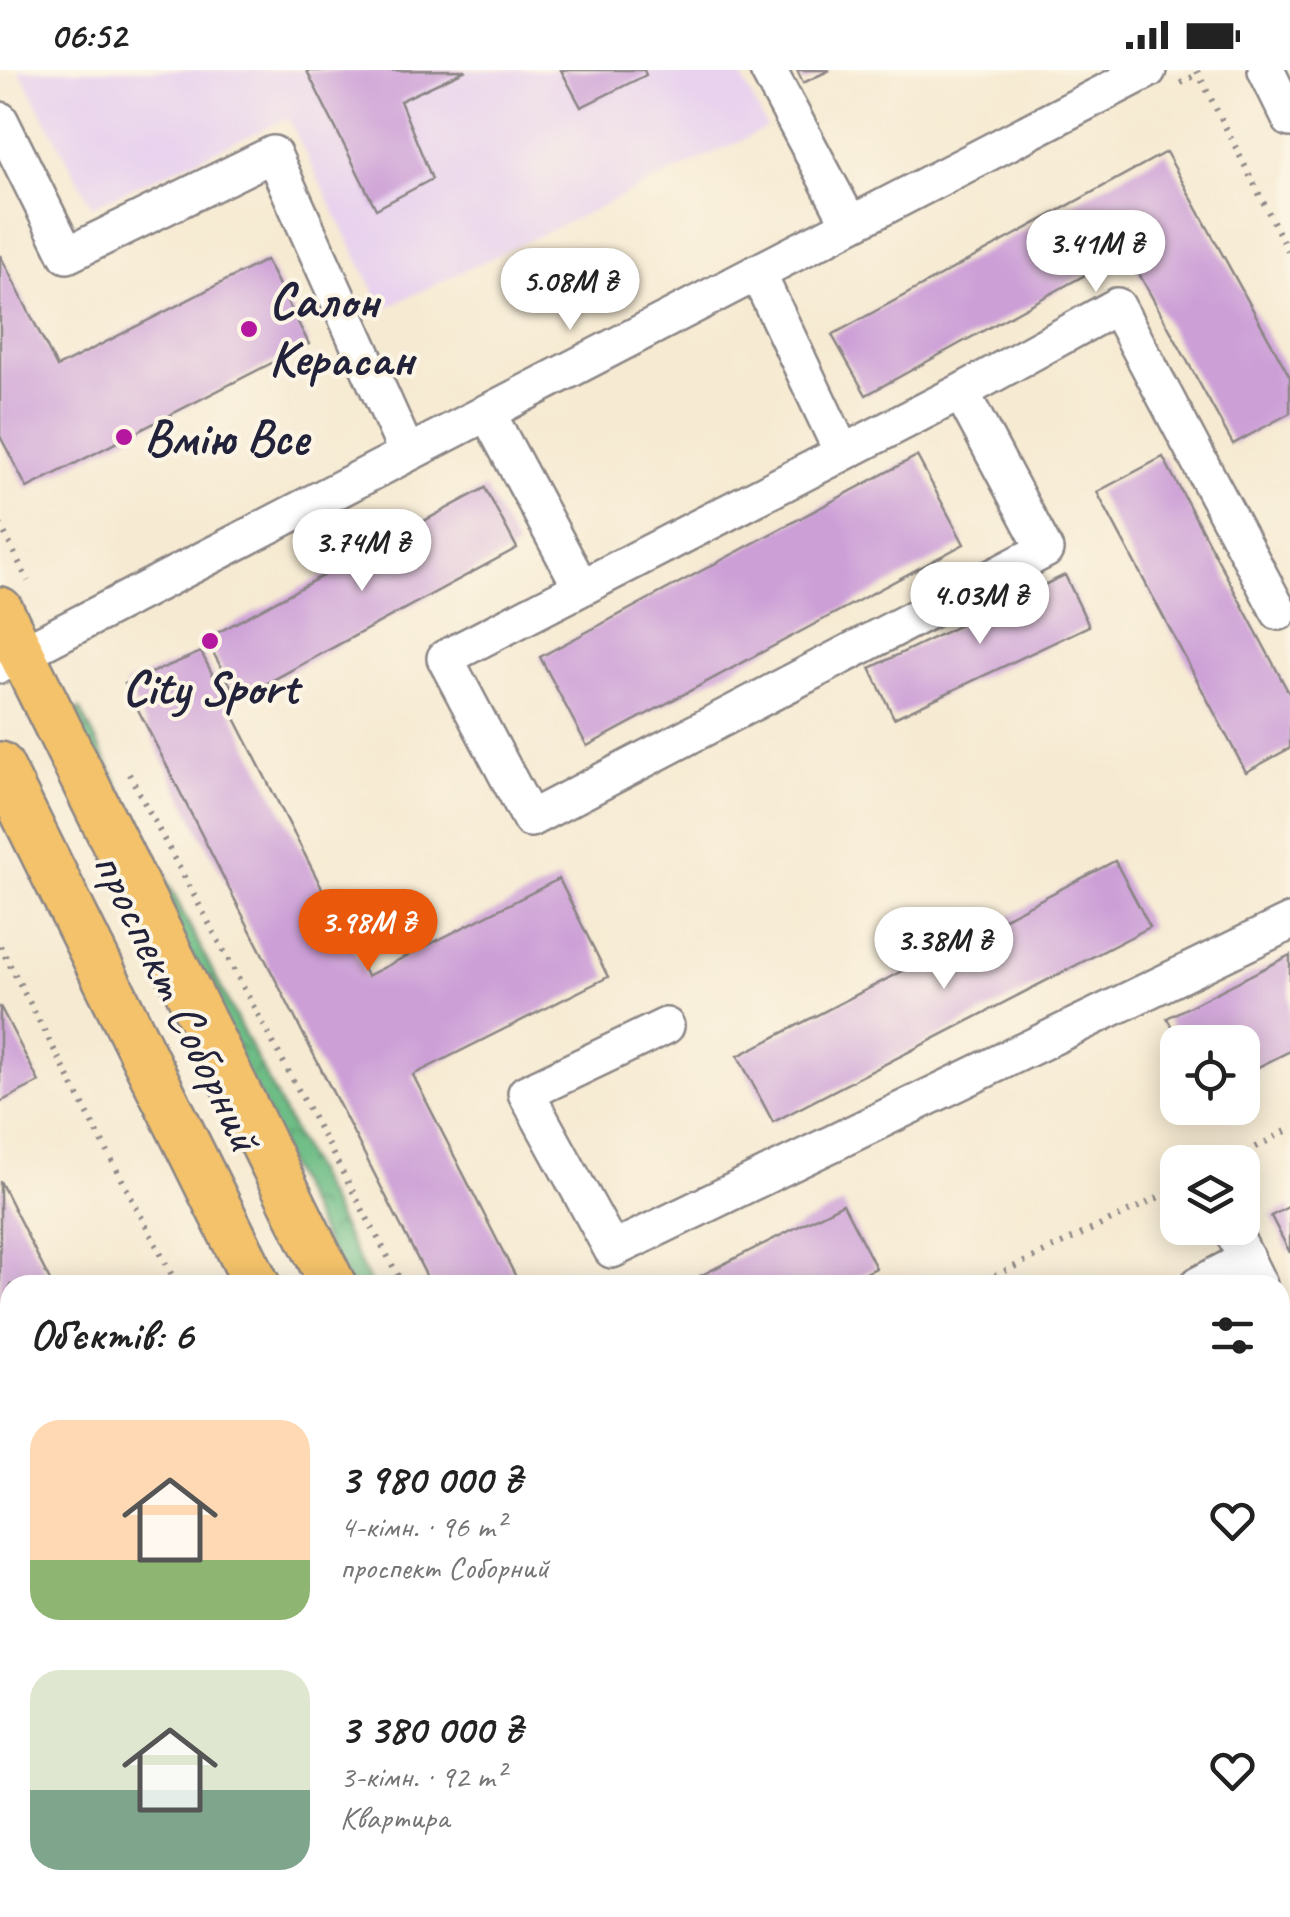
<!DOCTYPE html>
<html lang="uk">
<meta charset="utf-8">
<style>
body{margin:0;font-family:Caveat,sans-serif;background:#f2f2f2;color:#222;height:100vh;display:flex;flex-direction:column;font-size:38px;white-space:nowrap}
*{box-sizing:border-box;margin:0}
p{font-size:32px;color:#767676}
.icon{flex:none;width:55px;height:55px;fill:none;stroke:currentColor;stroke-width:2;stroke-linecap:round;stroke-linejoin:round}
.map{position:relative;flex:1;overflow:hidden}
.sheet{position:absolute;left:0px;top:1205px;width:1290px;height:642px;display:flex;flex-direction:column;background:#fff;border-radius:30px 30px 0 0;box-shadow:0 5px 25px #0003}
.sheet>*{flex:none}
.buttons{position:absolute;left:1160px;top:955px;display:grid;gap:20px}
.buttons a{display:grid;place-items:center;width:100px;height:100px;border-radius:20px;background:#fff;box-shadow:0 5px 25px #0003;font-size:50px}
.price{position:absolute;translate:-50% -85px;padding:0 22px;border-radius:35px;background:#fff;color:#222;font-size:32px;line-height:65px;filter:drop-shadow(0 2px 5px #0008)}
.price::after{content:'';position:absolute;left:50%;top:60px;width:30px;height:22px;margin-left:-15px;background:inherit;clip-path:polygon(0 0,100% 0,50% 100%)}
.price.current{background:#ea580c;color:#fff}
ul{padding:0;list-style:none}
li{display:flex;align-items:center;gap:30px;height:250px;padding:0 30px}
li span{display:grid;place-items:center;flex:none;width:280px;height:200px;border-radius:30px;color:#555}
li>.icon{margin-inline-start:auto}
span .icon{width:120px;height:120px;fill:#fffc;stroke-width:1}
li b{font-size:42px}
h2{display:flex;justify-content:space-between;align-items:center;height:120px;padding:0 30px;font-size:42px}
.status{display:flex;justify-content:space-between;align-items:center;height:70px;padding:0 50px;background:#fff;direction:ltr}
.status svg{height:28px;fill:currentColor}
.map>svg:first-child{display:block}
</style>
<div class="status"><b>06:52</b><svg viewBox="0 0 49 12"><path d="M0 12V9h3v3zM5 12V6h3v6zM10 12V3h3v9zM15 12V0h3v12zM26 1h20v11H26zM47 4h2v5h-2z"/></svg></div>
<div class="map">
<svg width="1290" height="1847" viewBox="0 0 1290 1847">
<defs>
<pattern id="forest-crowns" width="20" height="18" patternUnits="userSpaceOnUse" patternTransform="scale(2.5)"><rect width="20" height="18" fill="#6ebd86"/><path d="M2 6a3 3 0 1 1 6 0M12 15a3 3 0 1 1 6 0" fill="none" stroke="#5a996f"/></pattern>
<pattern id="park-tufts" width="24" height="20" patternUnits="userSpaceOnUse" patternTransform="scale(2.5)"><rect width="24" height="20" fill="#89dea0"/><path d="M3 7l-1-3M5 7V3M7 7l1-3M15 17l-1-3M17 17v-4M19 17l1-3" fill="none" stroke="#76be8b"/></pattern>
</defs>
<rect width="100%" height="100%" fill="#fcf5e5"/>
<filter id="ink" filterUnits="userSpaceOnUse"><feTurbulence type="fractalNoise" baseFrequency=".01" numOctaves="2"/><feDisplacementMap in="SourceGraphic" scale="20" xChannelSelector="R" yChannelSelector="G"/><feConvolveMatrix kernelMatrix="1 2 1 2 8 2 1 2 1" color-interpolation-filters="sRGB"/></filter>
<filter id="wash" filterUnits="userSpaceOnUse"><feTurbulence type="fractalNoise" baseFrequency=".0048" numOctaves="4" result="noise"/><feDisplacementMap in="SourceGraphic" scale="40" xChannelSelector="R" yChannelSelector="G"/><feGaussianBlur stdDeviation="2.25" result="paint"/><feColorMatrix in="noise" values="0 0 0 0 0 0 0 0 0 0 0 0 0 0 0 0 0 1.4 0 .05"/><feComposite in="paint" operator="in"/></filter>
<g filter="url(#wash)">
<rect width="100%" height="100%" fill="#f6ead2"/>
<path fill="#e8d2ee" d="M 19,0 L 738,0 L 767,58 L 383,239 L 288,48 L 92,136 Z"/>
<path fill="url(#forest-crowns)" stroke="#487060" stroke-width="2.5" d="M 80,639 L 371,1215 L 347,1215 L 63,646 Z"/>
<path fill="url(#park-tufts)" stroke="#56806e" stroke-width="2.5" d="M 10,1713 L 10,1838 L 470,1838 L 475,1847 L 0,1847 L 0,1718 Z"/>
<g id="blocks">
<path fill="#cc9fd7" d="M 466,0 L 400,31 L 432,109 L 376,139 L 307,1 Z
M 561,0 L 644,0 L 646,5 L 581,37 Z
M 797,0 L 830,0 L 803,13 Z
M 1166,82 L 1290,307 L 1290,343 L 1233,374 L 1127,182 L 866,325 L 832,265 Z
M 0,185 L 57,297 L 266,190 L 309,274 L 27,418 L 0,366 Z
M 917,386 L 964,474 L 587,676 L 540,587 Z
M 1163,387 L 1290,625 L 1290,678 L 1246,702 L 1097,422 Z
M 485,418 L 517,478 L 238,629 L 206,569 Z
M 1065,505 L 1089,556 L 894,648 L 870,598 Z
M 201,582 L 367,906 L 559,809 L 608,907 L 413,1005 L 520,1215 L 431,1215 L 125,614 Z
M 1115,791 L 1150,857 L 773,1052 L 738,986 Z
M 1290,885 L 1290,981 L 1242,1005 L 1242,972 L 1180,972 L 1167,948 Z
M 0,936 L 39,1012 L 0,1032 Z
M 0,1111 L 52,1215 L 10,1215 L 7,1274 L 0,1261 Z
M 843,1134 L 876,1198 L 842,1215 L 682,1215 Z
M 1290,1136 L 1290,1183 L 1271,1146 Z
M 10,1535 L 10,1630 L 0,1635 L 0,1541 Z
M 862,1838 L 1015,1838 L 1020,1847 L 867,1847 Z"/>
</g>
</g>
<g filter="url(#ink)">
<use href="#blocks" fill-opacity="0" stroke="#8c8686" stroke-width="2.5"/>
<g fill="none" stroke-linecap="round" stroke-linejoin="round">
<g stroke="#8c8686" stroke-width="40">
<path id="minor" d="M 768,0 L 850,154
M 1266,0 L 1290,49
M 0,50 L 67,185 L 273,84 L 407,383
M 757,202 L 841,380
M 961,322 L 1045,480 L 530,749 L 445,588 L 961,322 L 1117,236 L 1279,542
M 487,342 L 581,517
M 0,595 L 1148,0
M 666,956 L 526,1023 L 612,1180 L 1290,852
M 1231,1158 L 1259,1215
M 1198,1215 L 1247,1189
M 1280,1259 L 1290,1280
M 0,1341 L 10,1360
M 0,1493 L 10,1488
M 1051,1838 L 1056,1847"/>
</g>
<g stroke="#8c8686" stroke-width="50">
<path id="major" d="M 0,540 L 333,1215
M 0,695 L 257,1215
M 564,1838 L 568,1847
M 639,1838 L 644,1847"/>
</g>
<path stroke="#8c8686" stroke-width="6" stroke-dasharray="2.5 8" stroke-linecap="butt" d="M 1197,1 L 1290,185
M 1181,13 L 1198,4
M 0,454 L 28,511
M 129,704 L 403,1215
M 0,876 L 177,1215
M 1228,1092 L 1290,1059
M 976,1215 L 1178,1118
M 1280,1430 L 1290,1425
M 0,1696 L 10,1691
M 0,1799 L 10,1802
M 179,1838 L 224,1847
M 503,1838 L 508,1847
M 324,1847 L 327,1838"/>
<use href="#minor" stroke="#fff" stroke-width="35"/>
<use href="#major" stroke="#f3c26a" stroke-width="45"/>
</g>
</g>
<g fill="#b5179e" stroke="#fcf5e5" stroke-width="4">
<circle cx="249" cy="259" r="10"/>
<circle cx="124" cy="367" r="10"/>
<circle cx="210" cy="571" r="10"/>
</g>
<g text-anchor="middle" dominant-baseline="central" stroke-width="8" stroke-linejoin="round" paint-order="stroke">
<g font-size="50" font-weight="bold" fill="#22223b" stroke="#fcf5e5" text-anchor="start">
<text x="269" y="230">Салон<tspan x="269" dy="58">Керасан</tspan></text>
<text x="144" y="367">Вмію Все</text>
<text x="210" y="617" text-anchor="middle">City Sport</text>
</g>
<g font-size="50" fill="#22223b" stroke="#fcf5e5">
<text transform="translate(178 931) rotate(64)">проспект Соборний</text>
</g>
</g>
</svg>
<div class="buttons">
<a><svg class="icon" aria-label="locate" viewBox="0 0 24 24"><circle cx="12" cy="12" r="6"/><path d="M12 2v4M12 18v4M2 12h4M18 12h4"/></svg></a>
<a><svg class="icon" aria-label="layers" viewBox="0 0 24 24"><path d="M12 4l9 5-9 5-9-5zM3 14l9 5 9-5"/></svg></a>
</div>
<b class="price" style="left:1096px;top:225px">3.41M ₴</b>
<b class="price" style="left:570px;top:263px">5.08M ₴</b>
<b class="price" style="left:362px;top:524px">3.74M ₴</b>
<b class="price" style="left:980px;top:577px">4.03M ₴</b>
<b class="price current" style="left:368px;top:904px">3.98M ₴</b>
<b class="price" style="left:944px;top:922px">3.38M ₴</b>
<section class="sheet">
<h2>Об’єктів: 6<svg class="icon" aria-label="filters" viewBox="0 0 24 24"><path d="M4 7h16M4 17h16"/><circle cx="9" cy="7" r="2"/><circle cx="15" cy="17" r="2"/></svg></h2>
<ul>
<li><span style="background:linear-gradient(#ffd9b3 70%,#8fb573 0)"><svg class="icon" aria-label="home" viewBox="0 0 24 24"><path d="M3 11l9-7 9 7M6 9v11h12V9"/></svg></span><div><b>3 980 000 ₴</b><p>4-кімн. · 96 m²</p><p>проспект Соборний</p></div><svg class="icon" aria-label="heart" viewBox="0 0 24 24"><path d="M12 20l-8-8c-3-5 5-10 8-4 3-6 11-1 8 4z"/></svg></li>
<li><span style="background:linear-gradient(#dfe7d0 60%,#7fa58c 0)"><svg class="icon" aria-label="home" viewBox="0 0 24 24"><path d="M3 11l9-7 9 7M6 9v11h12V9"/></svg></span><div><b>3 380 000 ₴</b><p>3-кімн. · 92 m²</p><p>Квартира</p></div><svg class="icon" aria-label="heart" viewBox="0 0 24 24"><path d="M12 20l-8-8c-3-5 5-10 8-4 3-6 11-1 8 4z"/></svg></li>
</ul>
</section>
</div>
